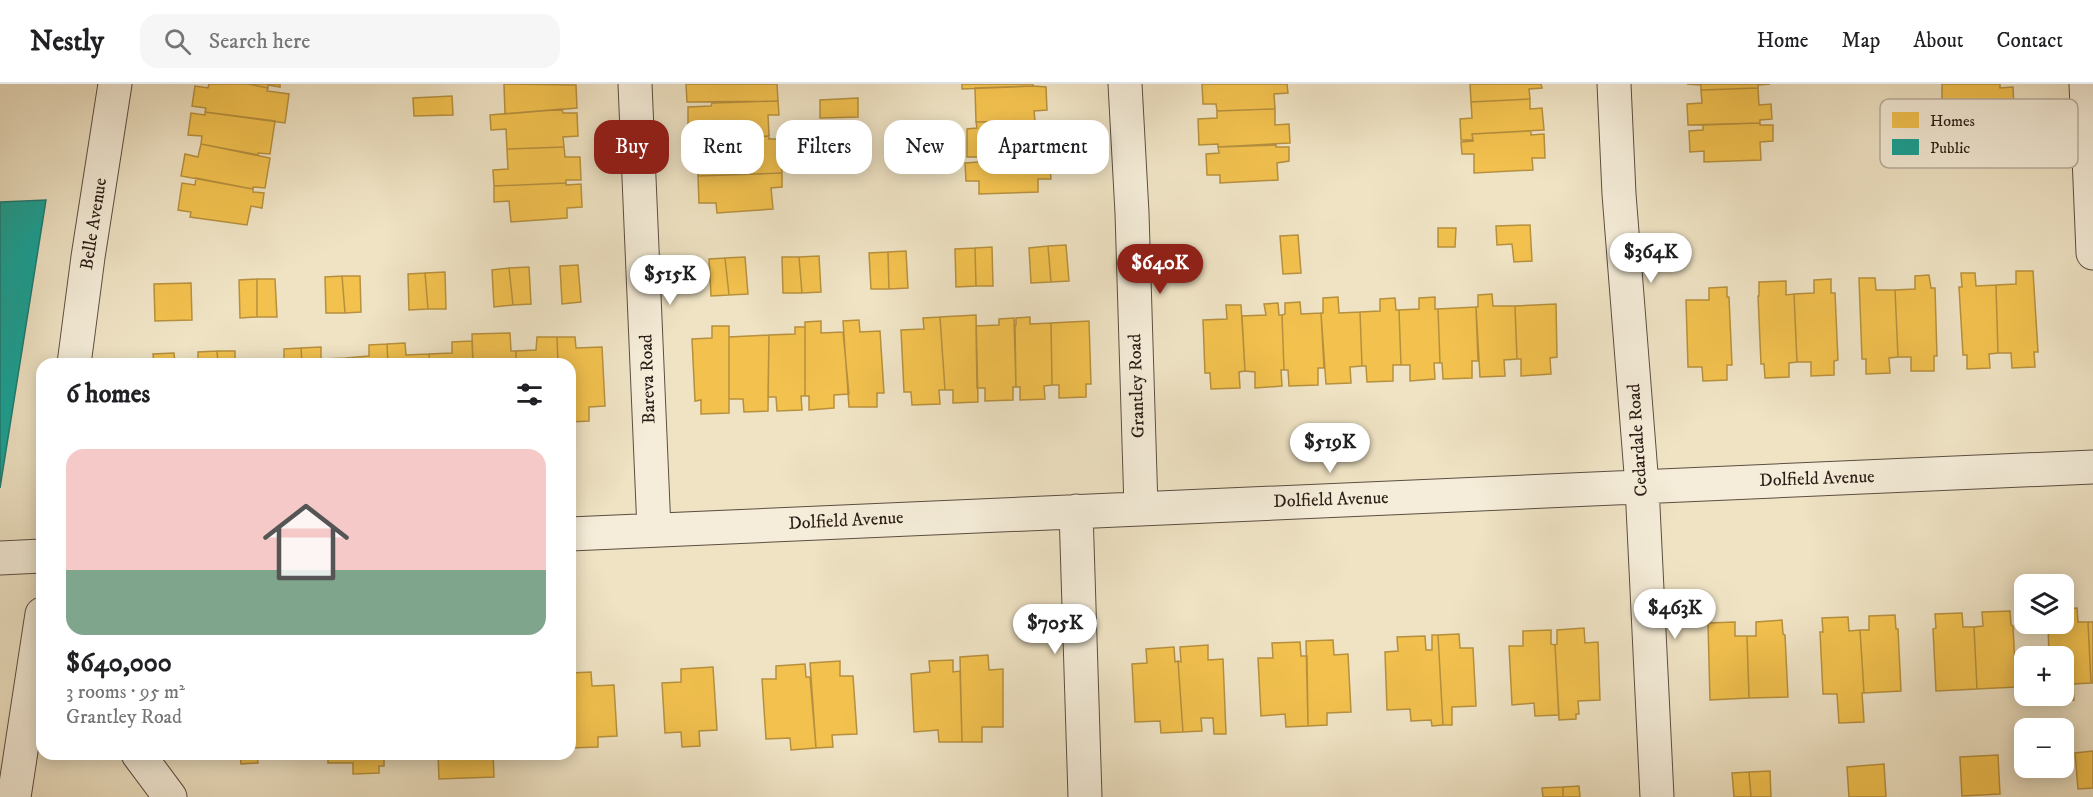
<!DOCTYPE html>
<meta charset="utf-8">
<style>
body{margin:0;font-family:"IM FELL DW Pica",serif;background:#f6f6f6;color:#202124;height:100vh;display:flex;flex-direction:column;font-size:22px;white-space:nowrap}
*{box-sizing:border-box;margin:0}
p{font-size:20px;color:#757577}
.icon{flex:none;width:33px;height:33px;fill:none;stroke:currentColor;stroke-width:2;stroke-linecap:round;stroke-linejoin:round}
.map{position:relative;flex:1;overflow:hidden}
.details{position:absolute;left:36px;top:274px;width:540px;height:402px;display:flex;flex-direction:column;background:#fff;border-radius:18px;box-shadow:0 3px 15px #0003}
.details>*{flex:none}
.banner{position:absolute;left:594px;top:36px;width:570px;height:54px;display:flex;gap:12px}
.tools{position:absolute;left:2014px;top:490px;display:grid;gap:12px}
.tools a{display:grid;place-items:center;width:60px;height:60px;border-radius:12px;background:#fff;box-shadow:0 3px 15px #0003;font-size:30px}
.price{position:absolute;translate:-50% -51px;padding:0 14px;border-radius:21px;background:#fff;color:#222;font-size:20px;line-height:39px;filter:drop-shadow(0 2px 3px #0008)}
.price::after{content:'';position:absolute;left:50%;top:36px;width:18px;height:14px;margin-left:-9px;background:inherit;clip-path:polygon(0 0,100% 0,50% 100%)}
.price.on{background:#8f2418;color:#fff}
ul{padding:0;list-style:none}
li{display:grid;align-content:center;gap:12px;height:318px;padding:0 30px}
li span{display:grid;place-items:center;height:186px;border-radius:18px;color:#555}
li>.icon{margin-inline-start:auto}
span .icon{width:108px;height:108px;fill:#fffc;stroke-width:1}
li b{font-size:26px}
h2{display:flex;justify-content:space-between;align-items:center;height:72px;padding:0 30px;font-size:26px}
.chip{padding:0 21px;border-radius:18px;background:#fff;box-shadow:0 3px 15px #0003;font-size:21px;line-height:54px}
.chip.on{background:#8f2418;color:#fff}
header{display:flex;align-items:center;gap:36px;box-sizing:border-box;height:84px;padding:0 30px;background:#fff;border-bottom:2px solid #e0e0e0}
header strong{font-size:28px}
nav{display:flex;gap:33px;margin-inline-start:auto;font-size:21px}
.search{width:420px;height:54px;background:#f6f6f6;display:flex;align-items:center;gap:15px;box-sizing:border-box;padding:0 21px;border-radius:18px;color:#757577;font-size:22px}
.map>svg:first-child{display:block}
</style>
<header>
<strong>Nestly</strong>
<div class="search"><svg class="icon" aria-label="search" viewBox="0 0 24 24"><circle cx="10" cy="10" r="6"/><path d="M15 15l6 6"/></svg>Search here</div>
<nav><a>Home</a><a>Map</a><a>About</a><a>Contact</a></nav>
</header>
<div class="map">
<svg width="2093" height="713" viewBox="0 0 2093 713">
<rect width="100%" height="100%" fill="#efe3c4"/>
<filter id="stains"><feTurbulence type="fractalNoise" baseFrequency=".00333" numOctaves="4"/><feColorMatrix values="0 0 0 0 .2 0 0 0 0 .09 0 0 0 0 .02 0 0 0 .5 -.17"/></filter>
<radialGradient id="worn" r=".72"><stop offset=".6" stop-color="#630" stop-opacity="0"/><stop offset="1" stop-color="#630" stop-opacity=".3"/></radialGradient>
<path fill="#f2c14e" stroke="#b6903e" stroke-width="1.5" d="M 209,0 L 248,0 L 268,4 L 267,7 L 289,10 L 285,39 L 205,28 L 206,24 L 192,22 L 195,2 L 208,4 Z
M 248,0 L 280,0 L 280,3 L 268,1 L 268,4 Z
M 504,0 L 576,1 L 577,24 L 505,30 Z
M 686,0 L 777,0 L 778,17 L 687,18 Z
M 962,0 L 1033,0 L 1033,2 L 962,5 Z
M 1202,0 L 1287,0 L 1288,9 L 1274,10 L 1275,25 L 1217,27 L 1216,20 L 1203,20 Z
M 1470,0 L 1541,0 L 1542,4 L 1529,5 L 1530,15 L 1471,18 Z
M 1687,0 L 1770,0 L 1758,1 L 1758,4 L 1701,6 L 1701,1 Z
M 1942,0 L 2000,0 L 2000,4 L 2013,3 L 2014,27 L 1929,34 L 1928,17 L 1942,16 Z
M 1033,2 L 1046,3 L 1047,26 L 1034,27 L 1035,37 L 976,38 L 975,4 Z
M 1758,4 L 1759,21 L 1771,20 L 1772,35 L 1760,36 L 1760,39 L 1688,41 L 1687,20 L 1702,19 L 1701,6 Z
M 452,12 L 453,31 L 414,32 L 413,14 Z
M 858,14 L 858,33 L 820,34 L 820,16 Z
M 1530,15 L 1530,25 L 1542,24 L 1544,46 L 1472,50 L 1473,56 L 1461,56 L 1460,35 L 1472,34 L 1471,18 Z
M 778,17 L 779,31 L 768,31 L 769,52 L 713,56 L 713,44 L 688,45 L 688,23 L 711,22 L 712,19 Z
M 562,25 L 563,29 L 577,29 L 578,52 L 563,53 L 564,63 L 507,65 L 506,45 L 491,46 L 490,31 Z
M 1275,25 L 1275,41 L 1289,40 L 1290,59 L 1218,63 L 1218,60 L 1199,61 L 1198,35 L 1217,34 L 1217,27 Z
M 205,28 L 275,37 L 270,70 L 258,69 L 258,71 L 201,60 L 202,52 L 188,51 L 191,29 L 205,31 Z
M 1035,37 L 1035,46 L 1048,45 L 1049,68 L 1036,68 L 1036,72 L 967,73 L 967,45 L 977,44 L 976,38 Z
M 1760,39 L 1760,41 L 1773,41 L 1773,57 L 1760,58 L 1761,76 L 1704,78 L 1704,67 L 1690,68 L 1689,47 L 1703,46 L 1703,41 Z
M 1531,47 L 1531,51 L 1544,50 L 1545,74 L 1532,74 L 1533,86 L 1474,89 L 1474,70 L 1462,70 L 1461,58 L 1473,57 L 1472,50 Z
M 769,52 L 769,55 L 780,55 L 782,89 L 698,92 L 698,69 L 714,69 L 713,56 Z
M 201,60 L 270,74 L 265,104 L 253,103 L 253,105 L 181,92 L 185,70 L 198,73 Z
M 1276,61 L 1276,63 L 1289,63 L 1289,77 L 1277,79 L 1278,96 L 1220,99 L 1220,91 L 1207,91 L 1206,70 L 1219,69 L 1218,63 Z
M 564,63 L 565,73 L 580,73 L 581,96 L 566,96 L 566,99 L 494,102 L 493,86 L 508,85 L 507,65 Z
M 1049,72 L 1051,95 L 1038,95 L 1038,108 L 979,110 L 979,97 L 966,97 L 965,79 L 978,78 L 978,73 Z
M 782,89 L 782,103 L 771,104 L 773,125 L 717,129 L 716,119 L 699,119 L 698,92 Z
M 196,94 L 253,105 L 253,108 L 264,109 L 262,124 L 251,122 L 247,141 L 190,133 L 191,128 L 178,126 L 182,99 L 195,101 Z
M 566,99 L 566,101 L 581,100 L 582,123 L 567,124 L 567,134 L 511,138 L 509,117 L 494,118 L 494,102 Z
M 1530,141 L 1532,177 L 1514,178 L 1512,160 L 1497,161 L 1496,142 Z
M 1438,144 L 1456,144 L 1455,163 L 1438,163 Z
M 1298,151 L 1301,189 L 1283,190 L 1280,152 Z
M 1066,161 L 1069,197 L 1051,198 L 1048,162 Z
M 1048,162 L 1051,198 L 1031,199 L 1029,164 Z
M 992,163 L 993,202 L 976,202 L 975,164 Z
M 975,164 L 976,202 L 956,203 L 955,165 Z
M 906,167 L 908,204 L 889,205 L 888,168 Z
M 888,168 L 889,205 L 871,205 L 869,169 Z
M 819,172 L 821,208 L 802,209 L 799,173 Z
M 745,173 L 748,210 L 729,211 L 725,174 Z
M 782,173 L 799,173 L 802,209 L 783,209 Z
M 725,174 L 729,211 L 711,212 L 709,175 Z
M 578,181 L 581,218 L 562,220 L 560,182 Z
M 529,183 L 531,220 L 513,221 L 509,184 Z
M 509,184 L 513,221 L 494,223 L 492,186 Z
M 2016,187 L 2033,187 L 2038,268 L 2034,268 L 2035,283 L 2012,284 L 2011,269 L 1998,269 L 1996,201 L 2016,200 Z
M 445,188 L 446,225 L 428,225 L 425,189 Z
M 425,189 L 428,225 L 409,226 L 408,190 Z
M 1961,189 L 1975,189 L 1976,202 L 1996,201 L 1998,269 L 1989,270 L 1990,284 L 1967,285 L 1967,271 L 1963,271 L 1959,203 L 1962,203 Z
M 1929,191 L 1931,204 L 1935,204 L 1937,272 L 1934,272 L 1934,287 L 1911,287 L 1911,273 L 1898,273 L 1895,206 L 1915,205 L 1915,192 Z
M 342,192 L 360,192 L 361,228 L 345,229 Z
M 342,192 L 345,229 L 326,229 L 325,193 Z
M 1859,194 L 1875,194 L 1876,206 L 1895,206 L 1898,273 L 1889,274 L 1890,289 L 1866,290 L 1866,275 L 1862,275 Z
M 257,195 L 257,233 L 240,234 L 239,196 Z
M 257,195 L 275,195 L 277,233 L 257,233 Z
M 1831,195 L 1831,209 L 1835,209 L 1838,276 L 1834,277 L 1834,291 L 1811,292 L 1811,278 L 1797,278 L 1794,210 L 1814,209 L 1814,196 Z
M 1786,197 L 1786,211 L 1794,210 L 1797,278 L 1789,279 L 1789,293 L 1765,294 L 1764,280 L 1761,280 L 1758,212 L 1759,212 L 1759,198 Z
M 191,199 L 192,236 L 155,237 L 154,200 Z
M 1727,203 L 1727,213 L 1729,213 L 1732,281 L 1727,281 L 1727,296 L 1703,297 L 1702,283 L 1688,283 L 1686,216 L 1709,216 L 1709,204 Z
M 1492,210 L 1493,222 L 1515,222 L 1517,275 L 1504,276 L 1505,292 L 1480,293 L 1476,223 L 1478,223 L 1478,211 Z
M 1338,213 L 1339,229 L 1360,228 L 1362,282 L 1350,283 L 1351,299 L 1326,300 L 1321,229 L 1323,229 L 1323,214 Z
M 1435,213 L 1435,225 L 1438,225 L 1440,279 L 1434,279 L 1435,295 L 1410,297 L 1410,281 L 1401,281 L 1399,226 L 1419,225 L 1419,214 Z
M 1395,214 L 1396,226 L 1399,226 L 1401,281 L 1393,281 L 1393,297 L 1367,298 L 1366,282 L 1362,282 L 1360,228 L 1380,227 L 1380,215 Z
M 1300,218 L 1301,230 L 1321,229 L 1324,284 L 1318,284 L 1318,301 L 1289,302 L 1288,286 L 1284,286 L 1282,231 L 1285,230 L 1285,219 Z
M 1278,219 L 1279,231 L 1282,231 L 1284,286 L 1281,286 L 1282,302 L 1255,304 L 1255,288 L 1245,287 L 1242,232 L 1266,231 L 1264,220 Z
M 1556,220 L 1557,273 L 1550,274 L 1551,290 L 1521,292 L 1521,275 L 1517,275 L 1515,222 Z
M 1226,221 L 1241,221 L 1245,287 L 1239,288 L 1240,304 L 1211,305 L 1210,289 L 1205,289 L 1203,236 L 1227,235 Z
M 1476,223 L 1478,277 L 1472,277 L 1472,294 L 1443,295 L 1442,279 L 1440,279 L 1438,225 Z
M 976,231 L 978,318 L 953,319 L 953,306 L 945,306 L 940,233 Z
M 940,233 L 945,306 L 939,306 L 940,320 L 912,321 L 911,308 L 904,308 L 901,246 L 924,245 L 923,234 Z
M 1030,233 L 1030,240 L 1051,239 L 1052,301 L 1044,302 L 1045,315 L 1020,316 L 1020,303 L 1016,303 L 1015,241 L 1016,241 L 1016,234 Z
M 1014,234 L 1016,303 L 1013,303 L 1013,316 L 985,317 L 985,304 L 977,304 L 976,242 L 999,241 L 999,235 Z
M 859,236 L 860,248 L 880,247 L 884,309 L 877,309 L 877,323 L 849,323 L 843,237 Z
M 821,237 L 821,249 L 843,248 L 849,310 L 834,311 L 834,324 L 809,326 L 809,312 L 805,312 L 805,238 Z
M 1089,237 L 1091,300 L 1086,300 L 1086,313 L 1059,314 L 1059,301 L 1052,301 L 1051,239 Z
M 712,242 L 729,242 L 729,329 L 701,330 L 701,316 L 695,317 L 692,255 L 712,254 Z
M 795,243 L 805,243 L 805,312 L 801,312 L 802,326 L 777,327 L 776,313 L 768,313 L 769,251 L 795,250 Z
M 510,249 L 511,267 L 516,267 L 516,280 L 473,280 L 472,250 Z
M 769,251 L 768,327 L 744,328 L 743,315 L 729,315 L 729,253 Z
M 537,253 L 557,253 L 558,280 L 516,280 L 516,267 L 536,266 Z
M 557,253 L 575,253 L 576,264 L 602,263 L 605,322 L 589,323 L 589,337 L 570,338 L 570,280 L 558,280 Z
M 472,257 L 473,280 L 430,280 L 429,270 L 452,269 L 452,258 Z
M 405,259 L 406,271 L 429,270 L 430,280 L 388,280 L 387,260 Z
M 387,260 L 388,280 L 346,280 L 346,274 L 369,272 L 369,261 Z
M 321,263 L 321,275 L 346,274 L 346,280 L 302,280 L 301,264 Z
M 301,264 L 302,280 L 259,280 L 259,277 L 284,277 L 284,265 Z
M 217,267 L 235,267 L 235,279 L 259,277 L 259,280 L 218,280 Z
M 217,267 L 218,280 L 198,280 L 198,268 Z
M 174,269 L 175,280 L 154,280 L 153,270 Z
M 2077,524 L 2078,538 L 2088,538 L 2091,599 L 2073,600 L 2074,616 L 2052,617 L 2052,612 L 2064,612 L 2064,573 L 2049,573 L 2048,540 L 2064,540 L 2064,525 Z
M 2010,527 L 2011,541 L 2013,542 L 2016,603 L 1977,605 L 1974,543 L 1983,542 L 1982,528 Z
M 1962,529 L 1963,543 L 1974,543 L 1977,605 L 1936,607 L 1933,545 L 1936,544 L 1935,530 Z
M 1895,531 L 1896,545 L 1898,545 L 1901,607 L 1864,609 L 1860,546 L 1869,546 L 1869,532 Z
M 1848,533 L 1849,547 L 1860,546 L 1864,609 L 1862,609 L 1864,638 L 1839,639 L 1837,610 L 1823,610 L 1820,548 L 1823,548 L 1822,534 Z
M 1782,536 L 1783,550 L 1785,551 L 1788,613 L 1749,614 L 1747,552 L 1756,552 L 1756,538 Z
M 1735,538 L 1735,552 L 1747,552 L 1749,614 L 1710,616 L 1708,539 Z
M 2088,538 L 2093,538 L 2093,599 L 2091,599 Z
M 1584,544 L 1585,559 L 1598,558 L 1600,616 L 1578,617 L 1579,630 L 1576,630 L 1576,635 L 1559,636 L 1555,561 L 1557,560 L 1557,546 Z
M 1551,546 L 1551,560 L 1555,561 L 1559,631 L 1535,632 L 1534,619 L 1512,621 L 1509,562 L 1523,562 L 1523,547 Z
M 1459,550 L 1460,564 L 1473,564 L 1476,622 L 1452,623 L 1452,641 L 1443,641 L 1438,551 Z
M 1432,551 L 1438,551 L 1443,641 L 1432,642 L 1431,636 L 1411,637 L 1410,625 L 1387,626 L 1385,568 L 1398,567 L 1397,553 L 1425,552 L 1426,566 L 1432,566 Z
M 1333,556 L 1334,571 L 1348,570 L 1351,628 L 1327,629 L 1327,641 L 1308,642 L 1306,557 Z
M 1300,558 L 1301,572 L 1307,572 L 1308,642 L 1286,643 L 1285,630 L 1261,632 L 1258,574 L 1273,574 L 1272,559 Z
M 1208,561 L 1208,576 L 1223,575 L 1226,650 L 1214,650 L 1213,634 L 1201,634 L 1202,647 L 1183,648 L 1178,577 L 1181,578 L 1180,563 Z
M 1174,563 L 1175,578 L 1178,577 L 1183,648 L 1161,649 L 1160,637 L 1135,638 L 1132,580 L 1147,579 L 1146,565 Z
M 988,571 L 989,586 L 1003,585 L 1003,643 L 982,643 L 982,658 L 962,658 L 960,573 Z
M 953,576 L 953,588 L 960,587 L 962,658 L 939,658 L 938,646 L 914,648 L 911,590 L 930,588 L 929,577 Z
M 840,577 L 840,592 L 853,592 L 857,650 L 832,651 L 833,663 L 816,664 L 810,579 Z
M 805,580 L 806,593 L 810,593 L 816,664 L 791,666 L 790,654 L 766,655 L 762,595 L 776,595 L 776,582 Z
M 713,583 L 717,646 L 699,647 L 700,662 L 682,663 L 681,648 L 665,649 L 662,599 L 681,598 L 681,585 Z
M 591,588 L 592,602 L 614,601 L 617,652 L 598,653 L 598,663 L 570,664 L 570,589 Z
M 2093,667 L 2093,704 L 2078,705 L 2075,669 Z
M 240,670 L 267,670 L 257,671 L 258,679 L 241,680 Z
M 328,670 L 384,670 L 384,682 L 379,682 L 379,689 L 353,690 L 353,679 L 328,679 Z
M 438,670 L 493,670 L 494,693 L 439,695 Z
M 1998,671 L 2000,710 L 1962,712 L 1960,673 Z
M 1884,680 L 1886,713 L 1849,713 L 1847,683 Z
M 1770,687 L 1771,713 L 1751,713 L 1749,688 Z
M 1749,688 L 1751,713 L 1734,713 L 1732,689 Z
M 1579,702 L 1580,713 L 1563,713 L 1563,703 Z
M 1563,703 L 1563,713 L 1543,713 L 1542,704 Z"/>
<path fill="#17a398" stroke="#1d7b71" stroke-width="1.5" d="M 46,116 L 0,404 L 0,118 Z"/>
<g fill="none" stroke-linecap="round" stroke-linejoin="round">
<g stroke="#5c4e42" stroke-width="35">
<path id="minor" d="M 635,0 L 654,446
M 1125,0 L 1132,129 L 1141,424
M 1614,0 L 1619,110 L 1642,402 L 1657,713
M 2086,0 L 2093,169
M 74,280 L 88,173 L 115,0
M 1076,427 L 1085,713
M 570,450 L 2093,383
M 0,474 L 42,472
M 138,670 L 170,713
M 14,713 L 42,530"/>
</g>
<use href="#minor" stroke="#f5edd9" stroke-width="33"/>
</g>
<g text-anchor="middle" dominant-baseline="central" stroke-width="6" stroke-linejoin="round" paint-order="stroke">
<g font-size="18" fill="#2b1d17" stroke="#f5edd9">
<text transform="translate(94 140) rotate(-81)">Belle Avenue</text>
<text transform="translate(648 295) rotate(-92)">Bareva Road</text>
<text transform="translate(1137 302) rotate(-92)">Grantley Road</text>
<text transform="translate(1638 356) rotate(-94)">Cedardale Road</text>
<text transform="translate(1817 395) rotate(-2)">Dolfield Avenue</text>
<text transform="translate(1331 416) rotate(-2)">Dolfield Avenue</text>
<text transform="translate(846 437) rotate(-3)">Dolfield Avenue</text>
</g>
</g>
<rect x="1880" y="15" width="198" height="69" rx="9" fill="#f5edd9" stroke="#b8af9f" stroke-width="1.5"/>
<rect x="1892" y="28" width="27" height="16" fill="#f2c14e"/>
<rect x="1892" y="55" width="27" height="16" fill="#17a398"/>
<g font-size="16" fill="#2b1d17">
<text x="1930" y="42">Homes</text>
<text x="1930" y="69">Public</text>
</g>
<rect width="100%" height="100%" filter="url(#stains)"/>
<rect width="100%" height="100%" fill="url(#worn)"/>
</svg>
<div class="tools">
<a><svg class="icon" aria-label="layers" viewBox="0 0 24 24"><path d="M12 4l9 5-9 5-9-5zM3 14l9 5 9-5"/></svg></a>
<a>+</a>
<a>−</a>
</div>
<b class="price" style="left:1651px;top:200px">$364K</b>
<b class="price on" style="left:1160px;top:211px">$640K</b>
<b class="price" style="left:670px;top:222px">$515K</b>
<b class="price" style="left:1330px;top:390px">$519K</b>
<b class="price" style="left:1675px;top:556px">$463K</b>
<b class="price" style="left:1055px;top:571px">$705K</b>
<div class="banner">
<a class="chip on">Buy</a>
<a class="chip">Rent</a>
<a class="chip">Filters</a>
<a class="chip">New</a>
<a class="chip">Apartment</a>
</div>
<section class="details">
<h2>6 homes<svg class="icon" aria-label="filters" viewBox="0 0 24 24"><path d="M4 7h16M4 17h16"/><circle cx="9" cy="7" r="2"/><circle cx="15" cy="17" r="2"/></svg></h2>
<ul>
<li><span style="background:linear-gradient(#f6c9c9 65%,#7fa58c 0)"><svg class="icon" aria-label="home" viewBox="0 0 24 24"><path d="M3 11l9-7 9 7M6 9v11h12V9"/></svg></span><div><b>$640,000</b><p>3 rooms · 95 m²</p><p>Grantley Road</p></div></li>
</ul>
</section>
</div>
